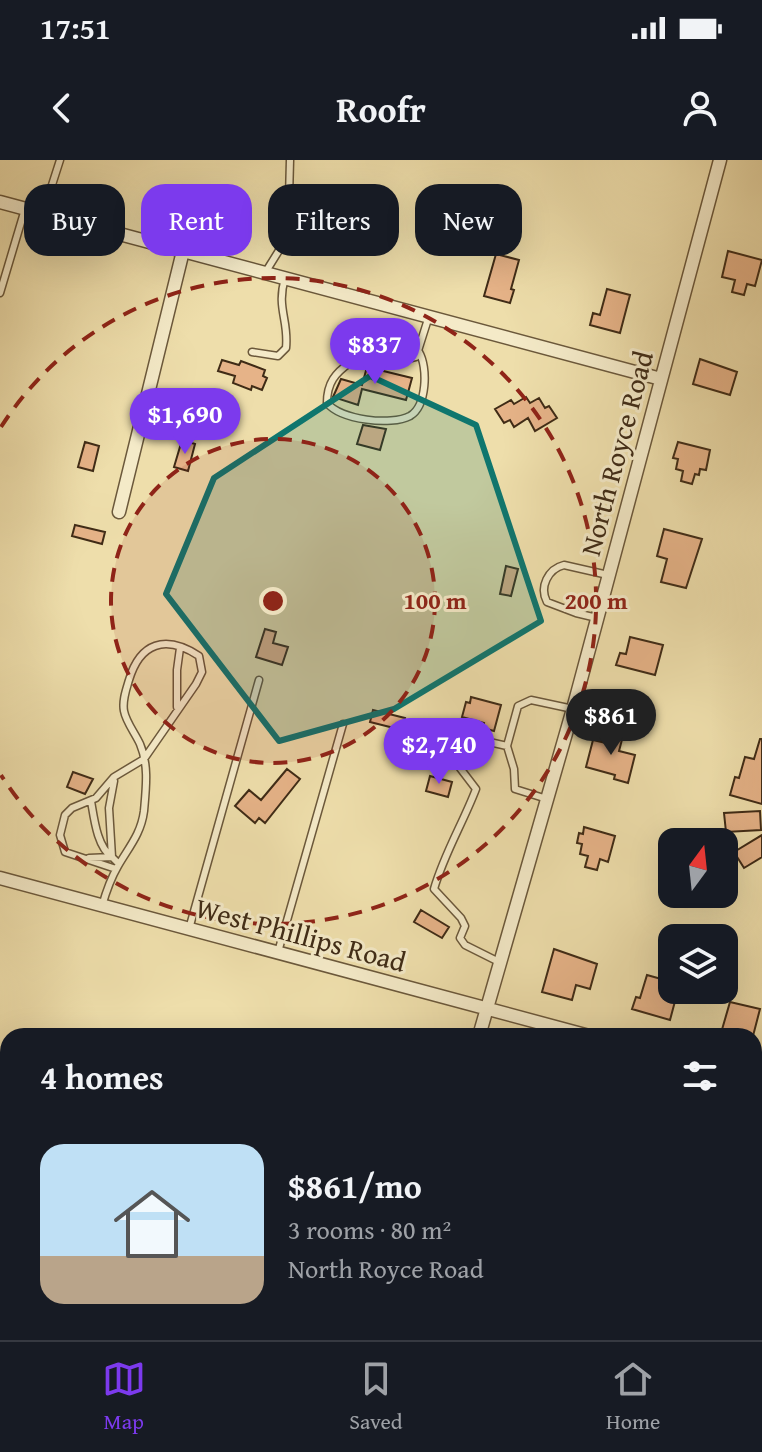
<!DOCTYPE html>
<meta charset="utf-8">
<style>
body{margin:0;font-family:"Gentium Book Plus",serif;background:#242831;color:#f1f3f6;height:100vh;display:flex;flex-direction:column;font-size:30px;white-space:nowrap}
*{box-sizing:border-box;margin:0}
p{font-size:26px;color:#9ea1a6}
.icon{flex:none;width:44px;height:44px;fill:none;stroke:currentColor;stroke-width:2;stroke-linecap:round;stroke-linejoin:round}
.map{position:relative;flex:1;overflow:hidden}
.details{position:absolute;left:0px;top:868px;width:762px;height:312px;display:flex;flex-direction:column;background:#171b24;border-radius:24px 24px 0 0;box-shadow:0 8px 32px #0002}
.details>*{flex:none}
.hud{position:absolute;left:24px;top:24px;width:714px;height:72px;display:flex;gap:16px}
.needle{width:52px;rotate:15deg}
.tools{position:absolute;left:658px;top:668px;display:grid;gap:16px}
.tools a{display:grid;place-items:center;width:80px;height:80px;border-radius:16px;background:#171b24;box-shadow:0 8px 32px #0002;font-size:40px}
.price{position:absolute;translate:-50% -68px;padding:0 18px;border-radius:28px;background:#7c3aed;color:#fff;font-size:26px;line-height:52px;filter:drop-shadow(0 2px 4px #0008)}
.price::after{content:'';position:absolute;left:50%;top:48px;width:24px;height:18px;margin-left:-12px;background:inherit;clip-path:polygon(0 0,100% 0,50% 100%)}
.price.active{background:#222;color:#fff}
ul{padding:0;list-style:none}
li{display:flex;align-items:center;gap:24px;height:200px;padding:0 40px}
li+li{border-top:2px solid #363941}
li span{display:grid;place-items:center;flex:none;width:224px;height:160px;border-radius:24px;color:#555}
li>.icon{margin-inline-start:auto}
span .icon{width:96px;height:96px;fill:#fffc;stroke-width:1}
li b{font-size:34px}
h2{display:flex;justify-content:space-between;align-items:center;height:96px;padding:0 40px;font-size:34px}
.chip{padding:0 28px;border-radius:24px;background:#171b24;box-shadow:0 8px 32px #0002;font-size:28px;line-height:72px}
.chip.active{background:#7c3aed;color:#fff}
.status{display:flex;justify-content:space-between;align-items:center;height:56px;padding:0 40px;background:#171b24;direction:ltr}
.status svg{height:22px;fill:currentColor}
header{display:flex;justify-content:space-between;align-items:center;height:104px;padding:0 40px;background:#171b24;font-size:36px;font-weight:600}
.tab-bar{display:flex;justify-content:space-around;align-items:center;height:112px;border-top:2px solid #363941;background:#171b24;font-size:22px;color:#9ea1a6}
.tab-bar a{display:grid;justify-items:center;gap:4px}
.tab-bar .active{color:#7c3aed}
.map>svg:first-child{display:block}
</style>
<div class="status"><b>17:51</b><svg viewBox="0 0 49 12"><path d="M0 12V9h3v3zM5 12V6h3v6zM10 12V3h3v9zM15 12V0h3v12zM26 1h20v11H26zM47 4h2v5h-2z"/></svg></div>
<header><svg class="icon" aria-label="back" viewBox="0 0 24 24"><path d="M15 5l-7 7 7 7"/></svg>Roofr<svg class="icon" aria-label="person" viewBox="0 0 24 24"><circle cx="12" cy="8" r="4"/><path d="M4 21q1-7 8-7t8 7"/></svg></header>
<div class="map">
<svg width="762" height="1180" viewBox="0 0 762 1180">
<rect width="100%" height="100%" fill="#eedeab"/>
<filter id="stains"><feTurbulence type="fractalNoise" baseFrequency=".0025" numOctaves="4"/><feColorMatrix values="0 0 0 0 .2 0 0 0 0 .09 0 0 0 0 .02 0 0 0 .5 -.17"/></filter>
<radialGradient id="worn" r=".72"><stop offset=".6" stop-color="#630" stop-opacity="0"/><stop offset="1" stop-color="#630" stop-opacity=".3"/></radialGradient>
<path fill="#b6c28b" stroke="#7a7650" stroke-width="2" d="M 8,1134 L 8,1172 L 122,1172 L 120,1180 L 0,1180 L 0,1164 Z"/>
<path fill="#e6b388" stroke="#3f2b16" stroke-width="2" d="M 728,91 L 762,100 L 755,126 L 747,124 L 744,135 L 732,132 L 735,120 L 722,117 Z
M 496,94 L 519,100 L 511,129 L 514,130 L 510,143 L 484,136 Z
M 607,129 L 630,135 L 620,173 L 590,165 L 593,153 L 600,155 Z
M 700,199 L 737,212 L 730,235 L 693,224 Z
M 222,200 L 239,205 L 241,201 L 265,210 L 263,216 L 267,218 L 262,230 L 252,226 L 251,230 L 233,223 L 235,216 L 218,211 Z
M 367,207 L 412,218 L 406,240 L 362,229 L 358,245 L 333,237 L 341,219 L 362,225 Z
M 526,237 L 530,243 L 539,238 L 545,248 L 549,246 L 557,258 L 535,271 L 528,258 L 514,267 L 510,260 L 504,263 L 495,249 L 511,240 L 514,244 Z
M 363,265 L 386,269 L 380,290 L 357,284 Z
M 182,280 L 195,284 L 188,311 L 174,307 Z
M 85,282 L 99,286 L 93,311 L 78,307 Z
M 678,282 L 710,290 L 706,310 L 700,309 L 699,315 L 695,314 L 692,324 L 681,321 L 683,311 L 676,309 L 678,299 L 673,298 Z
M 75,365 L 105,372 L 102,384 L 72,376 Z
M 664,369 L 702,379 L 686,428 L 661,422 L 667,399 L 657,396 Z
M 506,406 L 518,409 L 511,436 L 500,434 Z
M 265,469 L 276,472 L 273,483 L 288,487 L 282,505 L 256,497 Z
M 630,477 L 663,485 L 655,515 L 616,505 L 620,493 L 626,494 Z
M 471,537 L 501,545 L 494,571 L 483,568 L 484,563 L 462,557 L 466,542 L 470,543 Z
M 373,550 L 405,558 L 402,570 L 370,562 Z
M 611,568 L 624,572 L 619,591 L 635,595 L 628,623 L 614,619 L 615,615 L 586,607 L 593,580 L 606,583 Z
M 760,579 L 762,579 L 762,644 L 730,635 L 735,617 L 739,618 L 745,597 L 754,599 Z
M 287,609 L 300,619 L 265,663 L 259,658 L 255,663 L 235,646 L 249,630 L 261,640 Z
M 73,612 L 93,619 L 85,634 L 67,627 Z
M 430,616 L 452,622 L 448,637 L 426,631 Z
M 760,651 L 761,670 L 726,672 L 724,653 Z
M 584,667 L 615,676 L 608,702 L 600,699 L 597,710 L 585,707 L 588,696 L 580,694 L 582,684 L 577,683 L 579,673 L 583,674 Z
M 762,675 L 762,697 L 744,708 L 734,692 Z
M 421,750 L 449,767 L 442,778 L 414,762 Z
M 554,789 L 597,804 L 590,829 L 576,825 L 572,840 L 542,832 Z
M 647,815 L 672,822 L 672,830 L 678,830 L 670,860 L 632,849 L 636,837 L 640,838 Z
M 730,842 L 760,849 L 753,876 L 721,873 Z"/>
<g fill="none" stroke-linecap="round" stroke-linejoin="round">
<g stroke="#6b583b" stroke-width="9">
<path id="lane" d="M 43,53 L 60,0
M 265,113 L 288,76 L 290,0
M 0,133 L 25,49
M 252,192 L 278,196 L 286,188 C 289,160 276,148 285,118
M 419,192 C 428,207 427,246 410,256 C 391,266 341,260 327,243 C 327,223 335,213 351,202 C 358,197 364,190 373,191 C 388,192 401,202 416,197 L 429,156
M 597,458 L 576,453 L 547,442 C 539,427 548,409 564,405 L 608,415
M 177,547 L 177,510 L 180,488
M 114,621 L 109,648 L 112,697 L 119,704
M 547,639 L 515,629 L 514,609 L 507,586 L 518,546 L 531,540 L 573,549
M 89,698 L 112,697 C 97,687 94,658 91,641
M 102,746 C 106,732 111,718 118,706 C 129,687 141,674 144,651 C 146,628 149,605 140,584 C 135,573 126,562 124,551 C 122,541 126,530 129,520 C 140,483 165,474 199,496 L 202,512 L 196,524 L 144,599 L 114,617 L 96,638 L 72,648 L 65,655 L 60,675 L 65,692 L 116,709
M 189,769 L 259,520
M 278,792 L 343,564
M 501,803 L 465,785 L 460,778 L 465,766 L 461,758 L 434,729 C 444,694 463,663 476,629 L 460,608 L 457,595 L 465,582 L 476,579 L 507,586
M 440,1172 L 471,1180"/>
</g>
<g stroke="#6b583b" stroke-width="15">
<path id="street" d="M 0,42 L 661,219
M 119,352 L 183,91
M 0,718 L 589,876
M 479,876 L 573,549 L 720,0
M 754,919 L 762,921
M 0,1064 L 8,1066
M 389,1180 L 392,1172"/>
</g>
<use href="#lane" stroke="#f4eac8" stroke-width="6"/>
<use href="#street" stroke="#f4eac8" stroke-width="12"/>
</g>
<path fill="#0f766e" fill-opacity="0.2" stroke="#0f766e" stroke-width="6" stroke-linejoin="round" d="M 370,216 L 476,265 L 541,461 L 394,549 L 279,581 L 166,434 L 214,318 Z"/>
<circle cx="273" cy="441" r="162" fill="#8f2418" fill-opacity=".12"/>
<g fill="none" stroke="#8f2418" stroke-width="4" stroke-dasharray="14 10">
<circle cx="273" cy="441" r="162"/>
<path d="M1 267A323 323 0 1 1 1 615"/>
</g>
<g text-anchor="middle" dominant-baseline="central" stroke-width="6" stroke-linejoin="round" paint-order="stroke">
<g font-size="28" fill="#3f2b16" stroke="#f4eac8">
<text transform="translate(616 293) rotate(-75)">North Royce Road</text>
<text transform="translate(301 774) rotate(15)">West Phillips Road</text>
</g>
</g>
<circle cx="273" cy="441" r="12" fill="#8f2418" stroke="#f4eac8" stroke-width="4"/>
<g font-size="24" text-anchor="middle" font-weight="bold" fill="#8f2418" stroke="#f4eac8" stroke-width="6" stroke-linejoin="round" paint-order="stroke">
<text x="435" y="449">100 m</text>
<text x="596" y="449">200 m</text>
</g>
<rect width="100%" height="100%" filter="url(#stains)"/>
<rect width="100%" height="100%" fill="url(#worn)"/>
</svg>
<div class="tools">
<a><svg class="needle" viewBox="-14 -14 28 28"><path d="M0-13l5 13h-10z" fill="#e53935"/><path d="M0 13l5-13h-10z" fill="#9ea1a6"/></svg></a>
<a><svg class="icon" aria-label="layers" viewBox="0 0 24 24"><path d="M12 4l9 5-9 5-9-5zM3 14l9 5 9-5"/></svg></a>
</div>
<b class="price" style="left:375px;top:226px">$837</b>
<b class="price" style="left:185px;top:296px">$1,690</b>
<b class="price active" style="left:611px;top:597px">$861</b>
<b class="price" style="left:439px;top:626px">$2,740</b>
<div class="hud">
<a class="chip">Buy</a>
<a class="chip active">Rent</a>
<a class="chip">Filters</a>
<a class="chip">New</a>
</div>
<section class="details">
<h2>4 homes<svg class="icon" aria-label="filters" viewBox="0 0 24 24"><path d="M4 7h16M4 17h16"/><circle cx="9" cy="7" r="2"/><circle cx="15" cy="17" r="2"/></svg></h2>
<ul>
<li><span style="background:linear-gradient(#bfe0f5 70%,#b9a48a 0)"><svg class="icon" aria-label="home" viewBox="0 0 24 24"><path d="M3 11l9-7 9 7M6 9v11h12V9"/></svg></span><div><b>$861/mo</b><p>3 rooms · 80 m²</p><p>North Royce Road</p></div></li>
</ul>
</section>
</div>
<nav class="tab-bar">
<a class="active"><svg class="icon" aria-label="map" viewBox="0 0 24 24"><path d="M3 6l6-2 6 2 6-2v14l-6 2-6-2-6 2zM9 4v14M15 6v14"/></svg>Map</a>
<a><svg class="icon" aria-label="saved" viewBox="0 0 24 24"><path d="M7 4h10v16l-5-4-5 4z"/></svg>Saved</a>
<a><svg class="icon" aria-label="home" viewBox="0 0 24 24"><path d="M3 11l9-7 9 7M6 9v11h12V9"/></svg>Home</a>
</nav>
